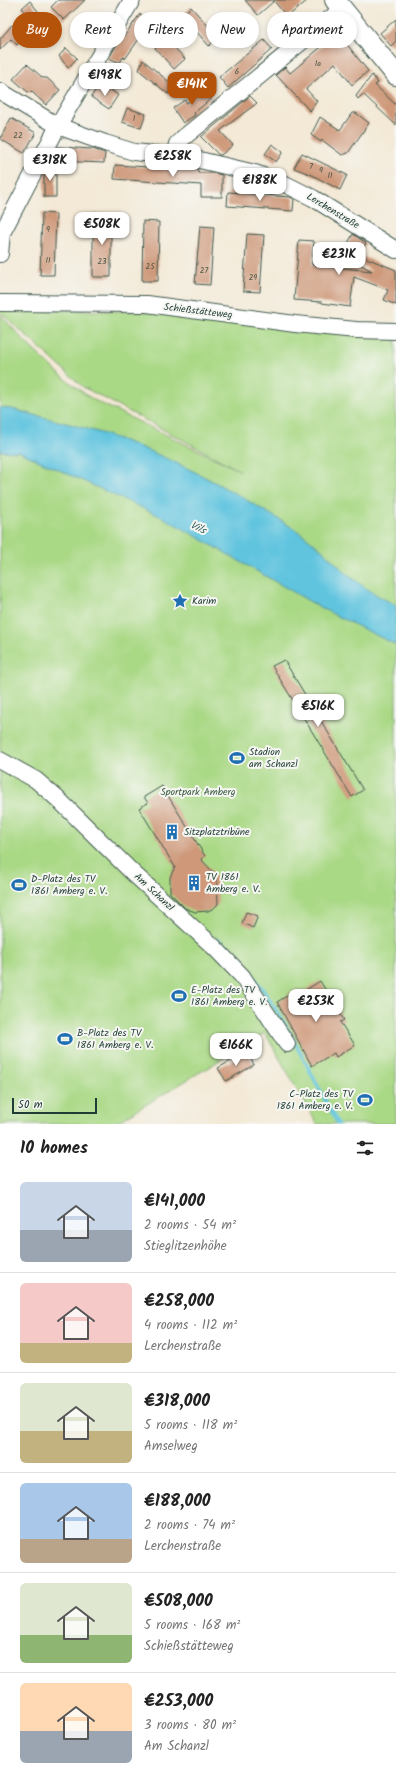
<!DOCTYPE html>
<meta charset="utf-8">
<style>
body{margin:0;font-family:Kalam,sans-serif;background:#f6f6f6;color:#222;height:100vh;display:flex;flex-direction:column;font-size:15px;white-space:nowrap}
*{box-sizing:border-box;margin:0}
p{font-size:13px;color:#767676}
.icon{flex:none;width:22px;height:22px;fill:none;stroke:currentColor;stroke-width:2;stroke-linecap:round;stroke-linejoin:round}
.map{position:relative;height:1124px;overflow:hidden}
.side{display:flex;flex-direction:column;background:#fff;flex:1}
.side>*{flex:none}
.top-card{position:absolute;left:12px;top:12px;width:372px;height:36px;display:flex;gap:8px}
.scale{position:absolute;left:12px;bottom:10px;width:85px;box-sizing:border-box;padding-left:4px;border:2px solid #1f3d34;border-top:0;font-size:11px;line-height:14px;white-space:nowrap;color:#1f3d34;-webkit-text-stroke:3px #f6f6f2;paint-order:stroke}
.price{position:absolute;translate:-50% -34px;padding:0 9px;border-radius:8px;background:#fff;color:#222;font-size:13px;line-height:26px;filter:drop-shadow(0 1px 2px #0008)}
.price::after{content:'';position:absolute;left:50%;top:24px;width:12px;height:9px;margin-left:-6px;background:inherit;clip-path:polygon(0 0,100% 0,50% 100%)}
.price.current{background:#b45309;color:#fff}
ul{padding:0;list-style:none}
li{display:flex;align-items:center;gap:12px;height:100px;padding:0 20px}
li+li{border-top:1px solid #e0e0e0}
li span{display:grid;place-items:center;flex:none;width:112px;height:80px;border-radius:6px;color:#555}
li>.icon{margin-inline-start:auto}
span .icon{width:48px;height:48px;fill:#fffc;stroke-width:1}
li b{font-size:17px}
h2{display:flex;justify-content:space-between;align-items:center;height:48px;padding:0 20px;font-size:17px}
.chip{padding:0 14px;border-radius:18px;background:#fff;box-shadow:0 2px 6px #0003;font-size:14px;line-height:36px}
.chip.current{background:#b45309;color:#fff}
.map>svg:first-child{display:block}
</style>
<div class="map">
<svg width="396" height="1124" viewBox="0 0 396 1124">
<rect width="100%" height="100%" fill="#f6f6f2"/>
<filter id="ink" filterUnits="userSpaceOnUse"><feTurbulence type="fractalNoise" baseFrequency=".025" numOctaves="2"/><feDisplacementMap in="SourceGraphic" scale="8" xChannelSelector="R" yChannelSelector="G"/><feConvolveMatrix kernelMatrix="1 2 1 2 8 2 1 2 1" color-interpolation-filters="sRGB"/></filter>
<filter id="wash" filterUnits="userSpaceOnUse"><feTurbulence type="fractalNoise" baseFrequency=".012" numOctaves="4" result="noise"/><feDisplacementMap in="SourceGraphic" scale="16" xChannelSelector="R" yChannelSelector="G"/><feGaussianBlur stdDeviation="0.9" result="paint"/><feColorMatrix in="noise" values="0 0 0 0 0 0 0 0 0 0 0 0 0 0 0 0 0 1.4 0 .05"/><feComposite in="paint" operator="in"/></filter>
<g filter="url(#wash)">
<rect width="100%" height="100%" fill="#f3e9d6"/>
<path fill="#aad986" stroke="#648b5d" d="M 0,309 L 163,312 L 396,338 L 396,1124 L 317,1124 L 265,1033 L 114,1124 L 0,1124 L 0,314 C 28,346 58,376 94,400 L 241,471 L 83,387 L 0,312 Z"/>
<path fill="#61c4df" stroke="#40808a" d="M 0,407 L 16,410 C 48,419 81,426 113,437 C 177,459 245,497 302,534 C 321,547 335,564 352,578 C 366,589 381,598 396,605 L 396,645 L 323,609 L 166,519 L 20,452 L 0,451 Z"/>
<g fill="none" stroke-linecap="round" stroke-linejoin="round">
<path stroke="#61c4df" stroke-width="3.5" d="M 218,940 C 225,947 233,952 239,959 C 281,1007 307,1068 338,1124"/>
</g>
<g id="blocks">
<path fill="#ce9879" d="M 58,0 L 85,0 L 64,20 L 51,7 Z
M 245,0 L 308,0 L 287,17 L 274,1 L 258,15 Z
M 30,1 L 40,14 L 32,20 L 22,8 Z
M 191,7 L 218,37 L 209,46 L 182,15 Z
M 140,14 L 151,22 L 125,59 L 123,57 L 120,63 L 109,58 L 119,41 L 120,42 Z
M 98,16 L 106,22 L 93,40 L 85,34 Z
M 396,19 L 396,41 L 391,46 L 380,33 Z
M 12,25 L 24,37 L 17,45 L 11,39 L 0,50 L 0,39 Z
M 338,33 L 368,71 L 352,85 L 335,63 L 306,89 L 317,101 L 310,111 L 276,75 L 285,67 L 290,73 Z
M 166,38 L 185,59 L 174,69 L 155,48 Z
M 264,40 L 272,49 L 228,88 L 219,77 Z
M 66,48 L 77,58 L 68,68 L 59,56 Z
M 143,60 L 174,86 L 168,94 L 139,70 Z
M 27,64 L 43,78 L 47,78 L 60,90 L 46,105 L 31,91 L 29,93 L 13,79 Z
M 372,75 L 378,83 L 375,85 L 396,105 L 396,125 L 363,94 L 358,99 L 356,96 Z
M 99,85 L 105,91 L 108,88 L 118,95 L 109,109 L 91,97 Z
M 205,89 L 212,98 L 194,113 L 195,115 L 183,123 L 173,108 L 185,100 L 187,103 Z
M 250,96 L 257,103 L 220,131 L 233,145 L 221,155 L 219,155 L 201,137 Z
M 127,108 L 146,114 L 141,128 L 122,122 Z
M 352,113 L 356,113 L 369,123 L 348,153 L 342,155 L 322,140 L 321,142 L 311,135 L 320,117 L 340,130 Z
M 11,118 L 36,133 L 24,153 L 0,139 Z
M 272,144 L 283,152 L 276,162 L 265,154 Z
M 58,147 L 93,149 L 105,153 L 104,163 L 57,161 Z
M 302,153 L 347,175 L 340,190 L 312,175 L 294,168 Z
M 115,165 L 198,170 L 198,173 L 214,173 L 222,175 L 222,197 L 201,197 L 201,185 L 114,179 Z
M 47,167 L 56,167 L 56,197 L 44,197 L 44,174 Z
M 228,192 L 290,197 L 294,199 L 293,211 L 227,206 Z
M 42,213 L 56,214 L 54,275 L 40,275 Z
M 93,214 L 111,215 L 111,277 L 93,277 Z
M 143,221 L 159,222 L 158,281 L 142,281 Z
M 200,226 L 214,227 L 210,285 L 195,284 Z
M 247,234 L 264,235 L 260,292 L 243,291 Z
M 353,234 L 366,243 L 359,255 L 396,270 L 396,305 L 384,300 L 388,290 L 354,277 L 350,307 L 322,303 L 322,302 L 294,300 L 299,240 L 314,241 L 312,265 L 372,271 L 342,254 Z
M 284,660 L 363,790 L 352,797 L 272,666 Z
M 162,786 L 205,856 L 201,859 L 213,872 L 217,880 L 218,904 L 214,908 L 208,911 L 195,912 L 185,908 L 170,893 L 170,877 L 175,867 L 139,808 L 148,803 L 144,797 Z
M 246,912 L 258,916 L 253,928 L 242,923 Z
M 320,981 L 344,1020 L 340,1022 L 355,1045 L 336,1057 L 334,1053 L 312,1066 L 277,1002 L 298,989 L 301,993 Z
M 247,1052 L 254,1065 L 226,1081 L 218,1068 Z"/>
</g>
</g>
<g filter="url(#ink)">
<use href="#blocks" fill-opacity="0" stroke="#3f574c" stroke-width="1"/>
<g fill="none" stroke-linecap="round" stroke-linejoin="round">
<g stroke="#3f574c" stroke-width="18">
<path id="minor" d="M 0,91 L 58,126 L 105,143 L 134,152 L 191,158 L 255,173 L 285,184 L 313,198 L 396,250
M 174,156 L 177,144 L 183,138 L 342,9
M 0,254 L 2,233 L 58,126 L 132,0
M 0,303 L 147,304 L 295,324 L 356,330 L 396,331
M 0,760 L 36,780 L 60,801 L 133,873 L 214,947 L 242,976 L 287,1044"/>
</g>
<g stroke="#3f574c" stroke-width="22">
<path id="major" d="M 335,0 L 396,75"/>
</g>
<use href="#minor" stroke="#fff" stroke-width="16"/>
<use href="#major" stroke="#fff" stroke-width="20"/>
</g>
</g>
<defs>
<g id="sight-bare" transform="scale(1.2)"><path d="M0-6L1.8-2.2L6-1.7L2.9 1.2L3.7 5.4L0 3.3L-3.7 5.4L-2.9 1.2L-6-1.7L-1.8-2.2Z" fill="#1f6fb2" stroke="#f6f6f2" stroke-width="2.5" paint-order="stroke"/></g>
<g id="stadium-bare" transform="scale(1.2)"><path d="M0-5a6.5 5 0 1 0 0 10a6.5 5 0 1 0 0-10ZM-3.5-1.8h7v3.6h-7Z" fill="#1f6fb2" stroke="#f6f6f2" stroke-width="2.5" paint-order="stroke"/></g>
<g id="building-bare" transform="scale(1.2)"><path d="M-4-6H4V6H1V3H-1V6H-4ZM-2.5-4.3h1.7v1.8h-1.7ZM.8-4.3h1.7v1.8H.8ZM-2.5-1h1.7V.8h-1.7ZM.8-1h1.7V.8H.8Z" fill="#1f6fb2" stroke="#f6f6f2" stroke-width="2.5" paint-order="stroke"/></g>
</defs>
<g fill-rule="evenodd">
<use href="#sight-bare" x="180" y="601"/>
<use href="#stadium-bare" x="237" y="758"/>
<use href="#building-bare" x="172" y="832"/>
<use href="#building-bare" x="194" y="883"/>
<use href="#stadium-bare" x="19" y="885"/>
<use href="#stadium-bare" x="179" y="996"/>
<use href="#stadium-bare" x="65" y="1039"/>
<use href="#stadium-bare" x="365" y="1100"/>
</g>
<g text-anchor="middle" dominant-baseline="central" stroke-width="4" stroke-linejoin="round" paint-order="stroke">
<g font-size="8" fill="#4b5445">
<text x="318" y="63">1a</text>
<text x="237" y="71">6</text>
<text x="134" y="118">1</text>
<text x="18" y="135">22</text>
<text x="311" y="166">7</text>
<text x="321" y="170">9</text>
<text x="330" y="175">11</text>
<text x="48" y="229">9</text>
<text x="48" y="260">11</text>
<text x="102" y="261">23</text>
<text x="150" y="266">25</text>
<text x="204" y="270">27</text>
<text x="253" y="277">29</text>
</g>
<g font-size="10" fill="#1f3d34" stroke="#f6f6f2">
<text transform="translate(333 211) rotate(31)">Lerchenstraße</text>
<text transform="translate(198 311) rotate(7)">Schießstätteweg</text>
<text transform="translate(154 892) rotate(43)">Am Schanzl</text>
</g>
<g font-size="10" fill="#1f3d34" stroke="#f6f6f2" text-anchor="start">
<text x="192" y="601">Karim</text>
<text x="249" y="752">Stadion<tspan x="249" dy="12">am Schanzl</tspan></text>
<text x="184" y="832">Sitzplatztribüne</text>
<text x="206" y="877">TV 1861<tspan x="206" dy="12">Amberg e. V.</tspan></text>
<text x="31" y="879">D-Platz des TV<tspan x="31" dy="12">1861 Amberg e. V.</tspan></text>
<text x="191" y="990">E-Platz des TV<tspan x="191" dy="12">1861 Amberg e. V.</tspan></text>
<text x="77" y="1033">B-Platz des TV<tspan x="77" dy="12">1861 Amberg e. V.</tspan></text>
<text x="353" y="1094" text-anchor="end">C-Platz des TV<tspan x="353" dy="12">1861 Amberg e. V.</tspan></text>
</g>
<g font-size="10" fill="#3b5c44" stroke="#f6f6f2">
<text x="198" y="792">Sportpark Amberg</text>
</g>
<g font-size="11" font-style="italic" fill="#305f5f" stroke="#f6f6f2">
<text transform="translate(198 528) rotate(26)">Vils</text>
</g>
</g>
</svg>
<div class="scale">50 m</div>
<b class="price" style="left:105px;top:97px">€198K</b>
<b class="price current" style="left:192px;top:106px">€141K</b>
<b class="price" style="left:173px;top:178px">€258K</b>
<b class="price" style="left:50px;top:182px">€318K</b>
<b class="price" style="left:260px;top:202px">€188K</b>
<b class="price" style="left:102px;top:246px">€508K</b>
<b class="price" style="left:339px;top:276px">€231K</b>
<b class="price" style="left:318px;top:728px">€516K</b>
<b class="price" style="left:316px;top:1023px">€253K</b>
<b class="price" style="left:236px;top:1067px">€166K</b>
<div class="top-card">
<a class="chip current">Buy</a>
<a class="chip">Rent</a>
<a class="chip">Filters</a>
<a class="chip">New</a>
<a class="chip">Apartment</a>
</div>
</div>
<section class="side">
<h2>10 homes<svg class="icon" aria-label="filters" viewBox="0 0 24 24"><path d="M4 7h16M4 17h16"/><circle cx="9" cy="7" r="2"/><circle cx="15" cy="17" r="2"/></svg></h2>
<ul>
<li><span style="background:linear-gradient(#c9d6e8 60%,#9aa5b1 0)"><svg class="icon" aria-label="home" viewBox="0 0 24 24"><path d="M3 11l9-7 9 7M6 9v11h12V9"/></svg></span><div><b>€141,000</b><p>2 rooms · 54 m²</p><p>Stieglitzenhöhe</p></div></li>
<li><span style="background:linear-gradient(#f6c9c9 75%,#c2b280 0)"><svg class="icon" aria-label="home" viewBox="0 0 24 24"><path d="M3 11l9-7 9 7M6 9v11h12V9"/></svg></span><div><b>€258,000</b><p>4 rooms · 112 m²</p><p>Lerchenstraße</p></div></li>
<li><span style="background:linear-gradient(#dfe7d0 60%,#c2b280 0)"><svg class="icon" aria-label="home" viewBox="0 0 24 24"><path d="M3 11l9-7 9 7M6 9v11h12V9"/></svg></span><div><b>€318,000</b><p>5 rooms · 118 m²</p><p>Amselweg</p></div></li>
<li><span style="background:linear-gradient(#a9c7e8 70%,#b9a48a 0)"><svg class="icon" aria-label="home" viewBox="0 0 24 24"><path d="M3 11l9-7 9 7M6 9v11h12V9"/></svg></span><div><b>€188,000</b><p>2 rooms · 74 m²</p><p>Lerchenstraße</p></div></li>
<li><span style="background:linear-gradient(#dfe7d0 65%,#8fb573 0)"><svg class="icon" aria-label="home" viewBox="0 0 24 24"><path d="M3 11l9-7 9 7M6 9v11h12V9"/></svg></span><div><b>€508,000</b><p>5 rooms · 168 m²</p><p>Schießstätteweg</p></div></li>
<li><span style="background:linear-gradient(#ffd9b3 60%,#9aa5b1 0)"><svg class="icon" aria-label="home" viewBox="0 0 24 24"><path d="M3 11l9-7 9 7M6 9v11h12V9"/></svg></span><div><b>€253,000</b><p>3 rooms · 80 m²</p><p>Am Schanzl</p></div></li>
</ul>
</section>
